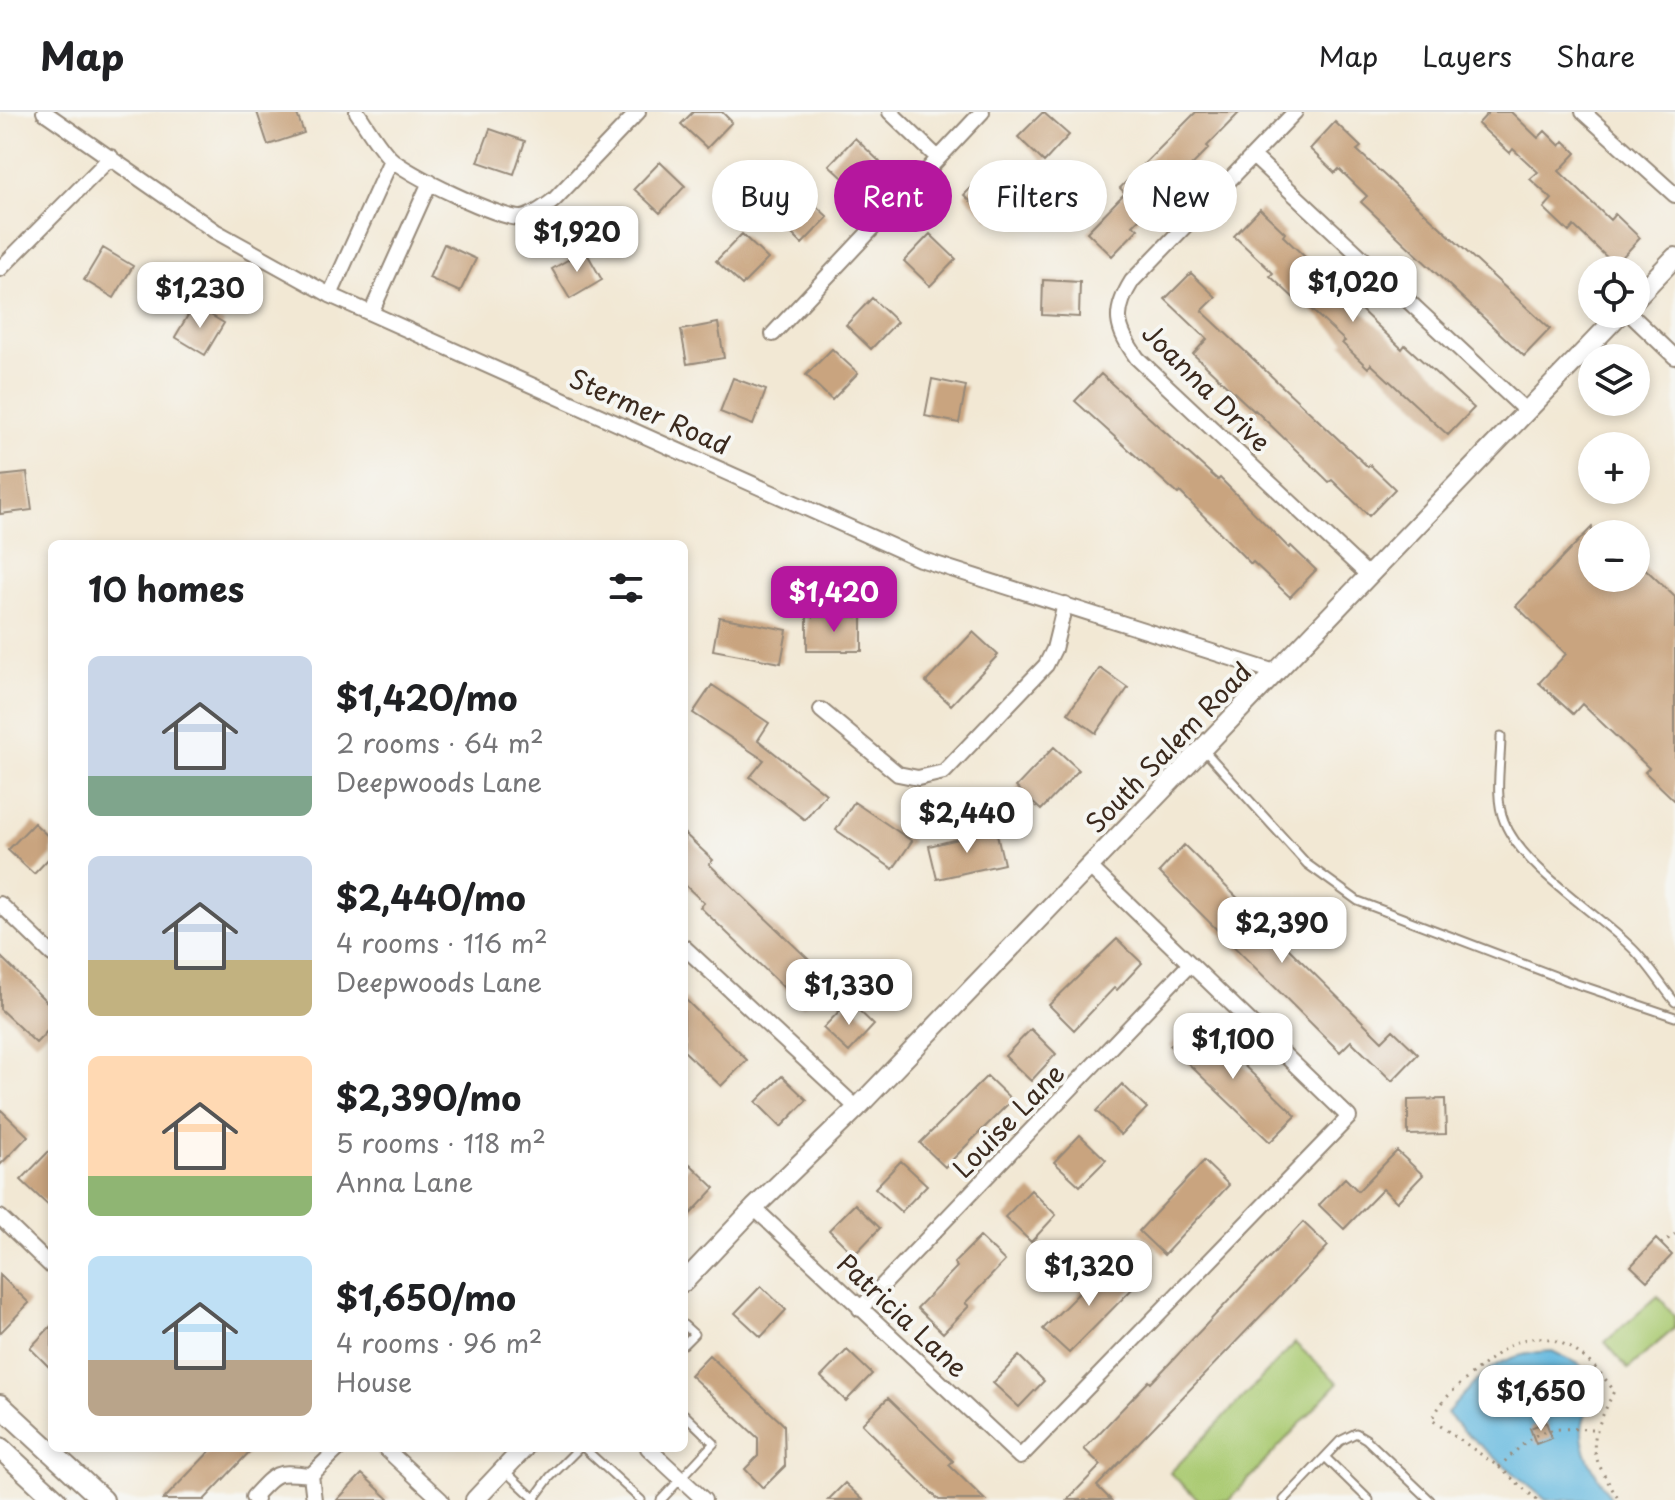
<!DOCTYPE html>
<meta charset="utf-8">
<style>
body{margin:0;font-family:"Playpen Sans",sans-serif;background:#f2f2f2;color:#202124;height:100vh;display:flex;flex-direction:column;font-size:30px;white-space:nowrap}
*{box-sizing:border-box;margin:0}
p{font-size:26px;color:#757577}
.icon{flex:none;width:44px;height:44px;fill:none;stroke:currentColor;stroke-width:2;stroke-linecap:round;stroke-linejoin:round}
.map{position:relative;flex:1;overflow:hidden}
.details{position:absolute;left:48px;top:428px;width:640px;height:912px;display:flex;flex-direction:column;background:#fff;border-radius:12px;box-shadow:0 4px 12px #0003}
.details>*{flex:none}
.banner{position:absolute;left:712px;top:48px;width:760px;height:72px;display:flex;gap:16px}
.buttons{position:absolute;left:1578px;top:144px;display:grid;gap:16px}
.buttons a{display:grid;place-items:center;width:72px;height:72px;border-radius:50%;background:#fff;box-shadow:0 4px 12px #0003;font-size:40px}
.price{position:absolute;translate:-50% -68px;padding:0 18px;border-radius:16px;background:#fff;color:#222;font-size:26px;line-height:52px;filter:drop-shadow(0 2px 4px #0008)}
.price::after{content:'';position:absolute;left:50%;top:48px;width:24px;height:18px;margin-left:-12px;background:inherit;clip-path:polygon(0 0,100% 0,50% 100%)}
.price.current{background:#b5179e;color:#fff}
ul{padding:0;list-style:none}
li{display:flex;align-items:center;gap:24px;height:200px;padding:0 40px}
li span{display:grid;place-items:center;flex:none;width:224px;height:160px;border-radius:12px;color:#555}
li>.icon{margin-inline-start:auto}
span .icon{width:96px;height:96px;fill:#fffc;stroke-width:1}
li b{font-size:34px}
h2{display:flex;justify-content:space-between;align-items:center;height:96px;padding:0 40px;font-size:34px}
.chip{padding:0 28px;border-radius:36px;background:#fff;box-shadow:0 4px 12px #0003;font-size:28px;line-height:72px}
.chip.current{background:#b5179e;color:#fff}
header{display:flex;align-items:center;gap:48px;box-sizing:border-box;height:112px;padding:0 40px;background:#fff;border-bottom:2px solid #e0e0e0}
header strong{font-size:38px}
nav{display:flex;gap:44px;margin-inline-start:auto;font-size:28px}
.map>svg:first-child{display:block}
</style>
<header>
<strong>Map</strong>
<nav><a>Map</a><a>Layers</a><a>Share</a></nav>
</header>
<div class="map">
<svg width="1675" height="1388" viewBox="0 0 1675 1388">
<rect width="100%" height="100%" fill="#f6f6f2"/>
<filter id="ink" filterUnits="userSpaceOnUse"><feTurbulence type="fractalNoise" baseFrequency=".0125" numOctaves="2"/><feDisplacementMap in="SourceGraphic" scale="16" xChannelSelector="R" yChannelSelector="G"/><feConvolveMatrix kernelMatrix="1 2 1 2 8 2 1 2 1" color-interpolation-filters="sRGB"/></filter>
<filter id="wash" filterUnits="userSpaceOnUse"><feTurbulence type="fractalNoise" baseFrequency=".006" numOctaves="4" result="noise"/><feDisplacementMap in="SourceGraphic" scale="32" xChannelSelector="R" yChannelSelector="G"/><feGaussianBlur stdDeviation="1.8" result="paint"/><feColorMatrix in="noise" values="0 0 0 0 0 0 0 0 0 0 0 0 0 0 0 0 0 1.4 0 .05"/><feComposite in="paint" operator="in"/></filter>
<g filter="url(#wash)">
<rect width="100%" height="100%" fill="#f2e8d4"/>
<path fill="#abcb73" stroke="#737a48" stroke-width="2" d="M 1658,1184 L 1675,1204 L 1675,1216 L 1628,1257 L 1605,1230 Z
M 1295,1231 L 1338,1271 L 1229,1388 L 1199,1388 L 1170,1361 Z"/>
<path fill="#62b8df" stroke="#4e717e" stroke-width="2" d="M 1552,1239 L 1579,1252 L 1592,1268 C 1593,1284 1587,1295 1583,1311 C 1577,1338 1599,1366 1612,1388 L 1546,1388 L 1462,1318 L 1447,1301 C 1483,1261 1496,1242 1552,1239 Z"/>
<g id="blocks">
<path fill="#c9a47f" d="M 257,0 L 296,0 L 304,21 L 268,33 Z
M 693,0 L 722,0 L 732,10 L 707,36 L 681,12 Z
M 1043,0 L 1069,23 L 1044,50 L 1018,25 Z
M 1196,0 L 1240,0 L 1207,34 L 1209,36 L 1133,113 L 1138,117 L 1112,144 L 1087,120 L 1125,81 L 1120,76 Z
M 1489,0 L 1511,0 L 1538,26 L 1545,19 L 1560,34 L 1564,29 L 1576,41 L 1559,59 L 1610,108 L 1615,102 L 1640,126 L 1615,153 L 1574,114 L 1569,120 L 1544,96 L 1552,87 L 1530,67 L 1538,60 L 1513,37 L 1510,41 L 1478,12 Z
M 1335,10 L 1361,35 L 1357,38 L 1550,217 L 1524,244 L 1361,90 L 1367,84 L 1339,57 L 1335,61 L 1310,37 Z
M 490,17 L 525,29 L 514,62 L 478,50 Z
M 855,26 L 880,50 L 855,77 L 829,53 Z
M 660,50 L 685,74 L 660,101 L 634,77 Z
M 990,56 L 1015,80 L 989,107 L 964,83 Z
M 802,81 L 828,105 L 802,132 L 777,107 Z
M 1260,97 L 1285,121 L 1283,124 L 1331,170 L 1334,167 L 1359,191 L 1357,194 L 1402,237 L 1405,233 L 1474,296 L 1448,323 L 1371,252 L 1368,256 L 1342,231 L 1345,229 L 1298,185 L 1296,188 L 1270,164 L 1273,161 L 1234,124 Z
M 742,122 L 768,147 L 742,173 L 716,149 Z
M 930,122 L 956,147 L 930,174 L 904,149 Z
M 444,132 L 476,147 L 460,180 L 429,166 Z
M 103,136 L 133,154 L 114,186 L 84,168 Z
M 585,138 L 602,168 L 570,187 L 552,157 Z
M 1191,161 L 1216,185 L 1202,199 L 1368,355 L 1370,353 L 1395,377 L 1369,404 L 1332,368 L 1329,370 L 1255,298 L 1254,299 L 1193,242 L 1207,227 L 1165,187 Z
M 1043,168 L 1080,170 L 1079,205 L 1042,203 Z
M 872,186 L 897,210 L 871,237 L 846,213 Z
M 194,193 L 224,211 L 205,243 L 175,225 Z
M 718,211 L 724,246 L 687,252 L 681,218 Z
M 832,237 L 858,261 L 832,288 L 806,263 Z
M 1101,262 L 1218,368 L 1220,366 L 1289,436 L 1291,434 L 1316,458 L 1290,485 L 1253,450 L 1251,452 L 1180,380 L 1178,382 L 1075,289 Z
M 733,266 L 766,278 L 753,313 L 720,300 Z
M 932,267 L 966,274 L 959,311 L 925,304 Z
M 27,361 L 32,398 L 0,402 L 0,364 Z
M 1592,415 L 1592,466 L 1636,466 L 1636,448 L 1675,485 L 1675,689 L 1645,660 L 1649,656 L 1582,592 L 1573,602 L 1539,571 L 1566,542 L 1516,494 Z
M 719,505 L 787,518 L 781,551 L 713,538 Z
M 807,505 L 862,505 L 862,539 L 807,539 Z
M 973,520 L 998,543 L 951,593 L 926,570 Z
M 1100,556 L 1128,576 L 1096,621 L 1068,601 Z
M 712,573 L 769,611 L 758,628 L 826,682 L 805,708 L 750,665 L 764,648 L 693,601 Z
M 1054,635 L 1079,658 L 1041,698 L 1016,675 Z
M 854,690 L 912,729 L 893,757 L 836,718 Z
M 34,711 L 52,728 L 52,743 L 34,762 L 8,738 Z
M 996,718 L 1004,752 L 937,767 L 929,734 Z
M 684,721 L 713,748 L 709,752 L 829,867 L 803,894 L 700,795 L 704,791 L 684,772 Z
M 1184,733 L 1382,929 L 1393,918 L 1418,942 L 1392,969 L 1351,929 L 1340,940 L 1159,760 Z
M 1117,827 L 1142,851 L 1117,878 L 1114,876 L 1074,918 L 1049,893 Z
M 0,844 L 52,895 L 52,914 L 36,931 L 0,897 Z
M 684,886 L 747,948 L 721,974 L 684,939 Z
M 849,889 L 874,913 L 849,940 L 823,916 Z
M 1196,907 L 1296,1004 L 1270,1030 L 1170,934 Z
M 1031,917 L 1056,942 L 1031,969 L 1005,944 Z
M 782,964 L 807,988 L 781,1015 L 756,990 Z
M 987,964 L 1012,988 L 945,1055 L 920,1031 Z
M 1122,972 L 1147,996 L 1121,1023 L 1096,999 Z
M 1445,987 L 1446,1022 L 1408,1023 L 1408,988 Z
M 0,997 L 28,1024 L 0,1053 Z
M 1080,1023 L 1106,1048 L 1080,1074 L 1054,1050 Z
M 52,1036 L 52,1097 L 21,1068 Z
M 1397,1039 L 1423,1063 L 1397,1090 L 1383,1077 L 1344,1117 L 1319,1093 L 1345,1066 L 1358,1079 Z
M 901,1049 L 927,1073 L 901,1100 L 875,1076 Z
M 1204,1049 L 1229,1073 L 1164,1143 L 1139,1119 Z
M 690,1052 L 715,1076 L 684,1109 L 684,1058 Z
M 1031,1078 L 1056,1103 L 1031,1130 L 1005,1105 Z
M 855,1092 L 880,1116 L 854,1143 L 829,1118 Z
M 1303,1110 L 1328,1134 L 1097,1374 L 1111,1388 L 1067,1388 L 1101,1353 L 1084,1337 L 1149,1269 L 1151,1271 Z
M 980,1125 L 1005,1149 L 965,1191 L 969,1194 L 943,1221 L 917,1196 L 957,1155 L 954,1151 Z
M 1656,1127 L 1672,1143 L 1647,1169 L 1631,1154 Z
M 1109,1151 L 1134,1175 L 1069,1241 L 1043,1217 Z
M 0,1163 L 29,1191 L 0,1221 Z
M 761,1174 L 786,1198 L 761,1225 L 735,1201 Z
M 52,1213 L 52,1258 L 30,1236 Z
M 847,1238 L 872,1262 L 846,1289 L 821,1265 Z
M 709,1243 L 784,1313 L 785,1354 L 763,1376 L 745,1357 L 758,1344 L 758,1326 L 690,1263 Z
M 1019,1244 L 1044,1269 L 1019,1295 L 993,1271 Z
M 888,1286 L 953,1349 L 949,1353 L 985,1388 L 939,1388 L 862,1312 Z
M 1546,1310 L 1552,1326 L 1536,1332 L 1530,1316 Z
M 213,1336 L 253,1336 L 204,1388 L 163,1388 Z
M 362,1362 L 390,1388 L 337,1388 Z
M 845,1371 L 863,1388 L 828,1388 Z"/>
</g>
</g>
<g filter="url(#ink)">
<use href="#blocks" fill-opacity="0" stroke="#968979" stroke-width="2"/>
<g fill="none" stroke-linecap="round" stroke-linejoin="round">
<g stroke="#968979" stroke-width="11">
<path id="lane" d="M 1501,624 C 1501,650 1494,685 1504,709 C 1522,756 1598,801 1633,837 C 1649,853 1661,873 1675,890
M 1204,638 L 1307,752 L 1358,789 L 1568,869 L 1675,905
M 684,1213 L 694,1222 L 684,1232
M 584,1336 L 641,1388
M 1325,1345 L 1369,1388
M 505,1359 L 536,1388
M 533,1388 L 550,1365 L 579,1336
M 661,1388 L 714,1331 L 684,1302
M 1284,1388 L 1340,1329 L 1356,1321 L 1366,1327 L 1430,1388"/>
</g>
<g stroke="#968979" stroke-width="18">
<path id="street" d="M 44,0 L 215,119 L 330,183 L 920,447 L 1275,560
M 357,0 C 367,15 377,32 389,45 C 404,61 501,108 522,106 C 534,104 545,95 554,88 L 638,0
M 890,0 L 938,46
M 1295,0 L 1132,169 C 1112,201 1116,216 1137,246 L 1368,463
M 1583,0 L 1675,83
M 1253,44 L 1525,298
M 0,157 L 111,45
M 330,183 L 391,48
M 371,201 L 430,70
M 1630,202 L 1675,245
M 773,222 L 982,0
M 821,598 L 898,662 L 918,666 L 944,660 L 1046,553 L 1054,537 L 1065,492
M 0,792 L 52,842
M 684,835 L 857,996
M 754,1096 L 1020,1345 L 1349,1005 L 1090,755
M 0,1105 L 52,1155
M 860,1197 L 1190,852
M 385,1336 L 441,1388
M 648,1336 L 704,1388
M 311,1363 L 339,1336
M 311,1363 L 314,1388
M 256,1388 L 253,1385 C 278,1358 275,1360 311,1363"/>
</g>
<g stroke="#968979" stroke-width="22">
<path id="secondary" d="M 1636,186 L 1675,145
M 684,1170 L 754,1096 L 857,996 L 1620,202
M 475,1388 L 524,1336"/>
</g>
<g stroke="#968979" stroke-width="24">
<path id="primary" d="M 0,1293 L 103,1388
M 0,1336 L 56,1388"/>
</g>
<path stroke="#968979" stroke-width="3" stroke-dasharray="2 6" stroke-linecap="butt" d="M 1661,1132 L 1675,1122
M 1499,1355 C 1540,1315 1539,1316 1596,1317
M 1537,1388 L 1499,1355 L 1432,1308 C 1442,1286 1459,1273 1477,1258 C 1491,1247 1506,1233 1523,1228 C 1559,1216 1596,1252 1614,1279 C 1588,1335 1586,1334 1619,1388"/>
<use href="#lane" stroke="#fff" stroke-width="7"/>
<use href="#street" stroke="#fff" stroke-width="14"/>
<use href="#secondary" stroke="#fff" stroke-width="18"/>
<use href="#primary" stroke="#fff" stroke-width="20"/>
</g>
</g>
<g text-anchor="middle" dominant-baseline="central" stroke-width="8" stroke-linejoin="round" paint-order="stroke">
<g font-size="26" fill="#3b2a1e" stroke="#f6f6f2">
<text transform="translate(1207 275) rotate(45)">Joanna Drive</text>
<text transform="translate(650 299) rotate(24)">Stermer Road</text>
<text transform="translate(1168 635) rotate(-46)">South Salem Road</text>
<text transform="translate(1008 1008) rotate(-46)">Louise Lane</text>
<text transform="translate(903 1203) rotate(43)">Patricia Lane</text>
</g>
</g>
</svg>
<div class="buttons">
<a><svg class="icon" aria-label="locate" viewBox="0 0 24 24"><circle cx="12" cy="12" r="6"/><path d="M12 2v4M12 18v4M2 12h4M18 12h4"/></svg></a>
<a><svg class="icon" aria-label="layers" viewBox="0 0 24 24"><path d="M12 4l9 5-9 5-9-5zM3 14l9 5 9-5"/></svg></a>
<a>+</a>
<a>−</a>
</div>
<b class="price" style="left:577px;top:162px">$1,920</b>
<b class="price" style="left:1353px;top:212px">$1,020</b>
<b class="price" style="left:200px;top:218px">$1,230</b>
<b class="price current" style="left:834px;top:522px">$1,420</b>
<b class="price" style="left:967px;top:743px">$2,440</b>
<b class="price" style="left:1282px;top:853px">$2,390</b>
<b class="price" style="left:849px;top:915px">$1,330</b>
<b class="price" style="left:1233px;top:969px">$1,100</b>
<b class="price" style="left:1089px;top:1196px">$1,320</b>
<b class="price" style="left:1541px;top:1321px">$1,650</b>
<div class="banner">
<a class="chip">Buy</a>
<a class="chip current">Rent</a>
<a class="chip">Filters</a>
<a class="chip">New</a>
</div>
<section class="details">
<h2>10 homes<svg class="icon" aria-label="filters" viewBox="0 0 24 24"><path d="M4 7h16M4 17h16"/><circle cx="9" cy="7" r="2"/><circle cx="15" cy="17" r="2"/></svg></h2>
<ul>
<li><span style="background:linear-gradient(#c9d6e8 75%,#7fa58c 0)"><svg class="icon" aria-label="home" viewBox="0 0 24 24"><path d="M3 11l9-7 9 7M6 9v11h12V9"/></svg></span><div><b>$1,420/mo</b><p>2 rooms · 64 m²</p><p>Deepwoods Lane</p></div></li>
<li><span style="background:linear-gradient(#c9d6e8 65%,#c2b280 0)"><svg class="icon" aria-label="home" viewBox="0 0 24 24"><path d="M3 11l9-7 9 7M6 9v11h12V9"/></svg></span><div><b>$2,440/mo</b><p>4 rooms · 116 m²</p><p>Deepwoods Lane</p></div></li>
<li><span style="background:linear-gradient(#ffd9b3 75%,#8fb573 0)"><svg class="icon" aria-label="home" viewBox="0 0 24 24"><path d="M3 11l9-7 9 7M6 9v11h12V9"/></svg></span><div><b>$2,390/mo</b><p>5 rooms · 118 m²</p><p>Anna Lane</p></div></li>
<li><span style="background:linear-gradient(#bfe0f5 65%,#b9a48a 0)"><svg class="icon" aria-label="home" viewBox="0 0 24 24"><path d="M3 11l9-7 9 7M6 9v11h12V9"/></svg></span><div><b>$1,650/mo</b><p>4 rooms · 96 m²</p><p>House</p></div></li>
</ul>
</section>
</div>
